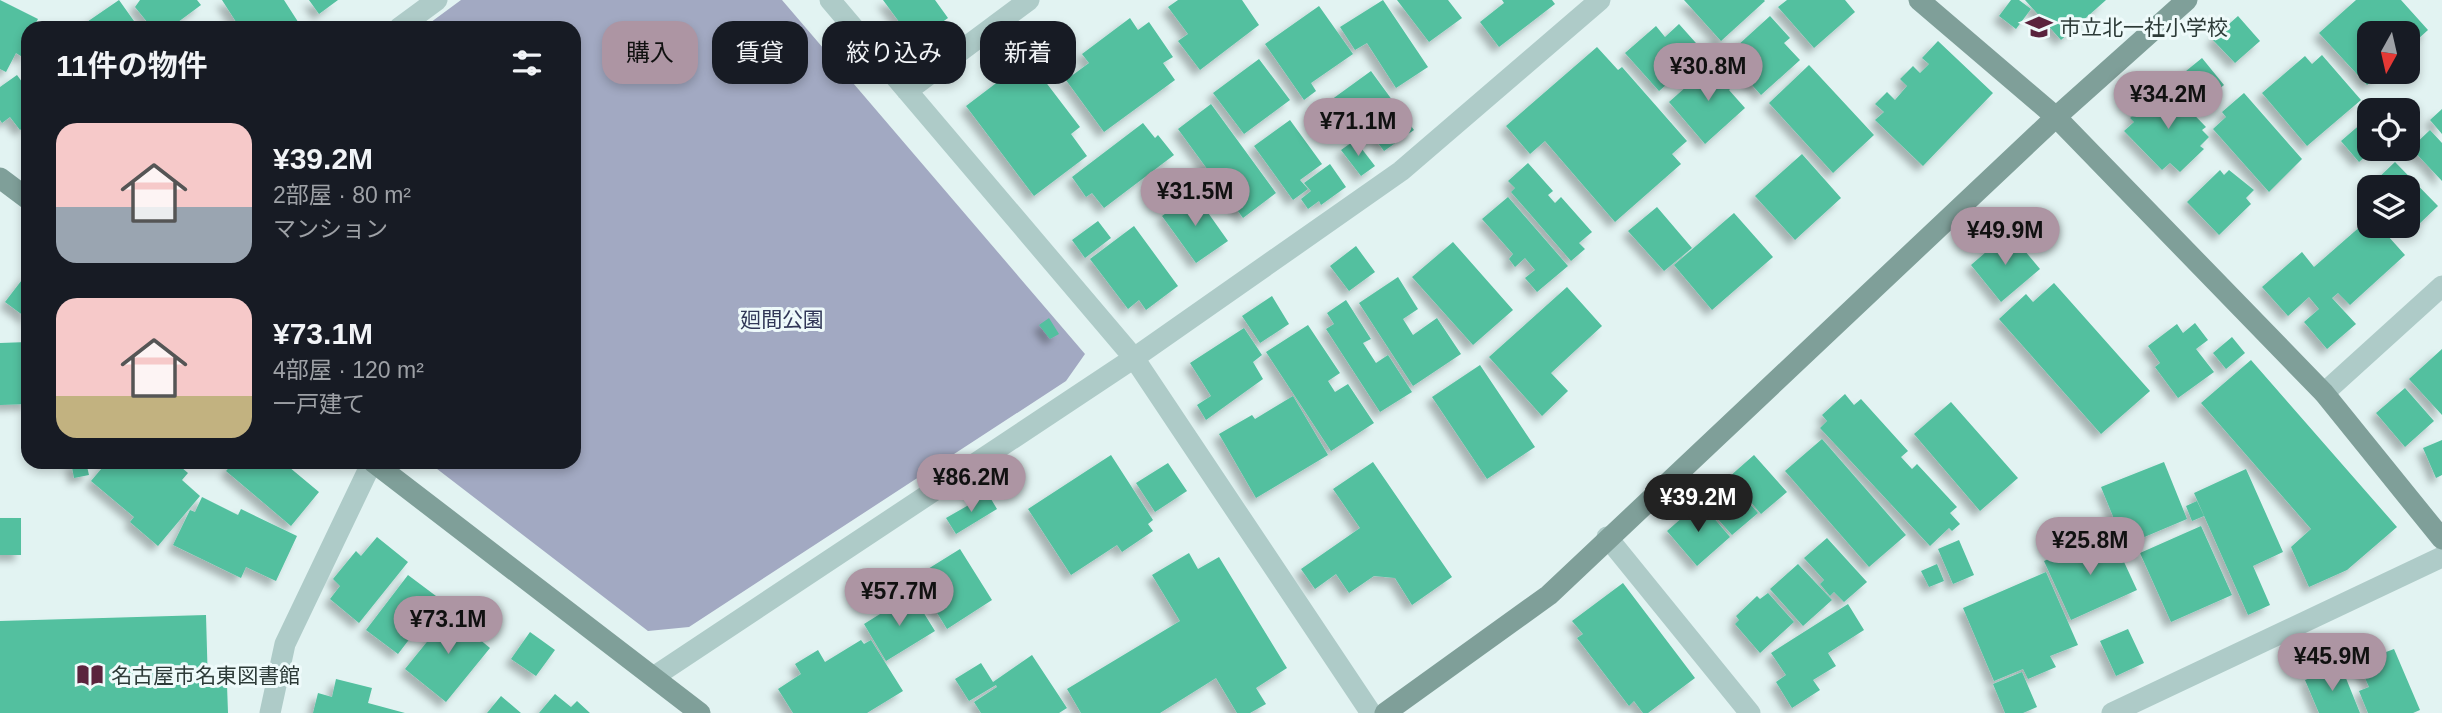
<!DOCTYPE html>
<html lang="ja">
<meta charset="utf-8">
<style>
body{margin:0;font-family:Helvetica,"Noto Sans JP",sans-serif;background:#242831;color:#f1f3f6;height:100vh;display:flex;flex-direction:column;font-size:26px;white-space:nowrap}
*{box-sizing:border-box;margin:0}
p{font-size:23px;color:#9ea1a6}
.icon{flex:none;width:38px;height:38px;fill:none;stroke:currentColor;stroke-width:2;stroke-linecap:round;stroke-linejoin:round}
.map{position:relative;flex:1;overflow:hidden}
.drawer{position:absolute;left:21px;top:21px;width:560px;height:448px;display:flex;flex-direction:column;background:#171b24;border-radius:21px;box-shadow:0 4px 10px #0003}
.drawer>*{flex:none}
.top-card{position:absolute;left:602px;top:21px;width:665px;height:63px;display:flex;gap:14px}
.needle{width:46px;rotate:188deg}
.buttons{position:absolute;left:2357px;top:21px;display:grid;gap:14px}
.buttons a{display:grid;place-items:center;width:63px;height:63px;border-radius:14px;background:#171b24;box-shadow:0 4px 10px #0003;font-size:35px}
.price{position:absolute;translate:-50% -60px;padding:0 16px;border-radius:24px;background:#ad95a3;color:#111;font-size:23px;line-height:46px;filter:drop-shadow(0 2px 4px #0008)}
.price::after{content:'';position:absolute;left:50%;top:42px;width:21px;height:16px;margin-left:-10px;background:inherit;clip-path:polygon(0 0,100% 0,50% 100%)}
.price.on{background:#222;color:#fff}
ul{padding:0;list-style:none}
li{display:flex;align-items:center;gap:21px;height:175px;padding:0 35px}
li span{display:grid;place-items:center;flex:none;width:196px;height:140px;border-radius:21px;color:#555}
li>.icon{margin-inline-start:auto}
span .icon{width:84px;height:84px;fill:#fffc;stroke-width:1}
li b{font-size:30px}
h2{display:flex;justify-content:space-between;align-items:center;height:84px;padding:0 35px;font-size:30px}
.tag{padding:0 24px;border-radius:21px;background:#171b24;box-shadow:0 4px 10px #0003;font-size:24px;line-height:63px}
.tag.on{background:#ad95a3;color:#111}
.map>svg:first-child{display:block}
</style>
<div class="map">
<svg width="2442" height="713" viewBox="0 0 2442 713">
<defs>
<filter id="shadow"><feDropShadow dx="-6" dy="6" stdDeviation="3.5" flood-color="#0004"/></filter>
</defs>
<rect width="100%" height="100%" fill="#e2f3f2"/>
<path fill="#a2a9c2" d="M 461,0 L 782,0 L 1085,354 L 1066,381 L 689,627 L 648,631 L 428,462 L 574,462 L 574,28 L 423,28 Z"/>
<path fill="#52c09f" filter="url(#shadow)" d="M 0,0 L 38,19 L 33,28 L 28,28 L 28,50 L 24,58 L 16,53 L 6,72 L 0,69 Z
M 119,0 L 139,28 L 86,28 L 84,24 Z
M 140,0 L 197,0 L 201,5 L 170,28 L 152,28 L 135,7 Z
M 222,0 L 284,0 L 302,28 L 240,28 Z
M 309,0 L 338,0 L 319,14 Z
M 883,0 L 935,0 L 948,18 L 914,42 Z
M 1178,0 L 1242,0 L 1259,25 L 1200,70 L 1178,41 L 1188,34 L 1168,7 Z
M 1383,0 L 1428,67 L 1396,88 L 1367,43 L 1355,50 L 1340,27 Z
M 1397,0 L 1448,0 L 1462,18 L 1429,42 Z
M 1502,0 L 1552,0 L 1555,4 L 1499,47 L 1480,22 L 1504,3 Z
M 1684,0 L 1764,0 L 1765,1 L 1721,41 Z
M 1787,0 L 1845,0 L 1855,12 L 1814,48 L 1778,7 Z
M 2011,0 L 2019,0 L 2031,9 L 2016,29 L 1999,16 Z
M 2025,0 L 2106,0 L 2061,40 Z
M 2356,0 L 2401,0 L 2428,30 L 2408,48 L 2408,33 L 2370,33 L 2370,72 L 2382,72 L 2367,85 L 2319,33 Z
M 1319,6 L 1353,54 L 1311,83 L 1316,91 L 1304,100 L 1265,44 Z
M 1770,16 L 1790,38 L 1784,43 L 1800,60 L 1761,95 L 1726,56 Z
M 2238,16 L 2260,41 L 2235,63 L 2212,39 Z
M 1130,18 L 1138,30 L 1149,22 L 1173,57 L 1163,63 L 1175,80 L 1104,132 L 1066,80 L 1089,63 L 1082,54 Z
M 1679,24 L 1704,52 L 1659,91 L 1625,53 L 1656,26 L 1665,37 Z
M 1938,41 L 1993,93 L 1923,166 L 1875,120 L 1884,112 L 1875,104 L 1887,92 L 1895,100 L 1907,86 L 1900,79 L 1913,66 L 1920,73 L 1929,64 L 1922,58 Z
M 1597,47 L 1618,70 L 1622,67 L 1687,141 L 1672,154 L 1681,164 L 1615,222 L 1545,141 L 1530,154 L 1506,126 Z
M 2322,55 L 2361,100 L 2307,146 L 2262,93 L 2305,56 L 2312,64 Z
M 2202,58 L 2224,85 L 2197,107 L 2175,80 Z
M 1259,59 L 1290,100 L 1244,134 L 1213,93 Z
M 1714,62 L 1734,85 L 1729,90 L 1745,108 L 1705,144 L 1669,102 Z
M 1809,65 L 1874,135 L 1833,173 L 1769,103 Z
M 1016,68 L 1026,81 L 1038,72 L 1080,127 L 1071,134 L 1087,156 L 1034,196 L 966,106 Z
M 1371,71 L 1414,130 L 1384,151 L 1372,135 L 1362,142 L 1331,100 Z
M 17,75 L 25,86 L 28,84 L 28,124 L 20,130 L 10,117 L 2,123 L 0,120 L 0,87 Z
M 2170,90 L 2206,127 L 2202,130 L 2209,137 L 2200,146 L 2204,149 L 2180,172 L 2170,163 L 2162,170 L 2124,131 L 2134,122 L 2130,118 L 2158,91 L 2163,96 Z
M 2244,93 L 2302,159 L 2269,192 L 2213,129 L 2226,117 L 2222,112 Z
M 1211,104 L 1276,193 L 1243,218 L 1178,129 Z
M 2442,109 L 2442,134 L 2430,120 Z
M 2370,116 L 2370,149 L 2374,149 L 2359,162 L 2341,141 Z
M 1290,120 L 1322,164 L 1300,180 L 1308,189 L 1293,200 L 1254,146 Z
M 1143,123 L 1155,138 L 1158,135 L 1174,155 L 1104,208 L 1092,193 L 1086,197 L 1072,177 Z
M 2430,130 L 2442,143 L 2442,181 L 2411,148 Z
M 1355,140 L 1375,166 L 1361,176 L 1341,150 Z
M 1802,154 L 1841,198 L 1795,240 L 1755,196 Z
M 2395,162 L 2438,206 L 2417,226 L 2408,216 L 2408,187 L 2381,187 L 2375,181 Z
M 1528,163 L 1553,191 L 1548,195 L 1555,203 L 1561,197 L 1592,232 L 1579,243 L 1585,249 L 1571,261 L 1511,192 L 1515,188 L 1508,181 Z
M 1330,164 L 1346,187 L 1321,205 L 1319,201 L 1308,209 L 1301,199 L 1311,191 L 1304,183 Z
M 2220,170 L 2224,175 L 2229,170 L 2254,190 L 2246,198 L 2251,204 L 2219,235 L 2187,202 Z
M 1194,193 L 1228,241 L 1196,263 L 1162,216 Z
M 1508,197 L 1568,266 L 1537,292 L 1525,278 L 1535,270 L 1525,258 L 1515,267 L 1509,259 L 1513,254 L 1482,219 Z
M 1657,207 L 1692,248 L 1664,271 L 1628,231 Z
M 1734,213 L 1773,257 L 1712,310 L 1674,265 Z
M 2370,218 L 2370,226 L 2379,226 L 2405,255 L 2350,305 L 2338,293 L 2332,298 L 2356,324 L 2327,349 L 2304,322 L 2319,309 L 2309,297 L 2288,316 L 2262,287 L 2302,252 L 2314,267 Z
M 1098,221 L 1111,238 L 1085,258 L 1072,240 Z
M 1134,226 L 1178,286 L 1146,310 L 1139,300 L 1128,309 L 1090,259 Z
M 2009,232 L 2040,269 L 2001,302 L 1971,265 Z
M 1453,242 L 1513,310 L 1473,345 L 1412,277 Z
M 1356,246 L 1375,272 L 1349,291 L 1330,266 Z
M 28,272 L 28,319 L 5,302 Z
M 1398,277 L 1418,309 L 1403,319 L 1413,335 L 1437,318 L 1461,354 L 1413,386 L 1359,303 Z
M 2054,283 L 2150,391 L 2101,434 L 1999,319 L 2026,294 L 2033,302 Z
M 1567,287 L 1602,326 L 1551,373 L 1568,391 L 1542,416 L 1489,357 Z
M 1272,296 L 1289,324 L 1260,343 L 1242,316 Z
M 1346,300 L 1371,339 L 1363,343 L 1376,363 L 1388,355 L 1412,392 L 1380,412 L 1326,329 L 1334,324 L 1327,313 Z
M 1049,318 L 1059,334 L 1050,339 L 1039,325 Z
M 2195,323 L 2208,340 L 2196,349 L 2214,372 L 2178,398 L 2155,367 L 2160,363 L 2148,346 L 2177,324 L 2183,333 Z
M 1308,325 L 1340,373 L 1328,381 L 1335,392 L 1348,384 L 1374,423 L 1331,451 L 1266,352 Z
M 1244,328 L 1262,355 L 1253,362 L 1263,379 L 1206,420 L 1197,405 L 1211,396 L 1190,363 Z
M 2232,337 L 2245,353 L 2226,369 L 2213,353 Z
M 28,342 L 28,404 L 0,405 L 0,343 Z
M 2442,349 L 2442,415 L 2409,379 Z
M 2251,360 L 2397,527 L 2347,570 L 2309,587 L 2291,547 L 2311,529 L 2201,403 Z
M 1480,365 L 1535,447 L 1487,479 L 1432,397 Z
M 2405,388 L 2434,421 L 2405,447 L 2376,413 Z
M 1845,394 L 1854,405 L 1861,399 L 1908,451 L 1901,457 L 1912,469 L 1917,464 L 1957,507 L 1950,513 L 1960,524 L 1952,531 L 1949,528 L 1930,546 L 1820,428 L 1827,421 L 1822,415 Z
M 1293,396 L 1328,455 L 1256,498 L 1219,434 L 1252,415 L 1255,419 Z
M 1951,402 L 2018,478 L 1980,511 L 1914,434 Z
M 1822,439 L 1906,535 L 1869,567 L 1785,471 Z
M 2442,440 L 2442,475 L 2436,478 L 2423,448 Z
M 1111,455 L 1153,520 L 1148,524 L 1153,531 L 1122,552 L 1117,545 L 1071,575 L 1028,509 Z
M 1754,455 L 1787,492 L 1761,514 L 1729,477 Z
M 71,462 L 86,462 L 89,475 L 74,478 Z
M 107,462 L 175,462 L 188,473 L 182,480 L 200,496 L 158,546 L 130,522 L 134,517 L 91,481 Z
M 234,462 L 283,462 L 319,492 L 291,526 L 226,471 Z
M 1373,462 L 1452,577 L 1412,605 L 1395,578 L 1374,576 L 1349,593 L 1336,574 L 1315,589 L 1301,569 L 1360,528 L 1333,489 Z
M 2164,462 L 2187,519 L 2142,538 L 2136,523 L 2119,531 L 2101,487 Z
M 1168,463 L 1187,491 L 1155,512 L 1136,483 Z
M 2246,469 L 2283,552 L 2253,566 L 2270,605 L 2248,615 L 2194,493 Z
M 1727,478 L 1758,513 L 1732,535 L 1701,500 Z
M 988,494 L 997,509 L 956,534 L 946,518 Z
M 202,497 L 238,515 L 241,509 L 297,536 L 276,581 L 246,567 L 241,578 L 173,545 L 190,510 L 195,512 Z
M 2197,501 L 2204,516 L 2192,521 L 2186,506 Z
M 1700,502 L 1730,537 L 1697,566 L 1667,531 Z
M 0,518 L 21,518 L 21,555 L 0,555 Z
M 2201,526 L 2232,595 L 2171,622 L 2140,553 Z
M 2112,536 L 2137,590 L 2071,620 L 2044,561 L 2077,546 L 2079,551 Z
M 377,537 L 408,562 L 359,623 L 330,599 L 340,586 L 333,579 L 356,551 L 361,556 Z
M 1827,538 L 1867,582 L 1844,602 L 1834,592 L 1830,596 L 1820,584 L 1824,580 L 1804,558 Z
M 1959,540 L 1974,575 L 1953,584 L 1938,549 Z
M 960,549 L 992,600 L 947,629 L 915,577 Z
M 1189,553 L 1198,569 L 1219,557 L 1287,668 L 1256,688 L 1266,704 L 1250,713 L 1237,713 L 1216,678 L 1160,713 L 1081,713 L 1067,689 L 1180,621 L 1152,575 Z
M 1798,564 L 1832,600 L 1803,626 L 1770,589 Z
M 1937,564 L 1944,581 L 1929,587 L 1921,571 Z
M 2046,572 L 2078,645 L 2050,656 L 2056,667 L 2028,679 L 2023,669 L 1994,681 L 1963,608 Z
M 408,575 L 440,599 L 398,654 L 366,630 Z
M 1623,583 L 1695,678 L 1648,713 L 1643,713 L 1634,701 L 1629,706 L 1577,638 L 1583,634 L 1572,621 Z
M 1768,593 L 1794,622 L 1760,653 L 1735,624 L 1739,620 L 1736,616 L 1757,596 L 1760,599 Z
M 912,594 L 935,631 L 886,661 L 864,624 Z
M 1848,604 L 1864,630 L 1828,653 L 1836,666 L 1813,680 L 1820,690 L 1792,708 L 1776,682 L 1786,675 L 1771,653 Z
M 456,606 L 474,621 L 467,629 L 490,648 L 446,702 L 405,669 Z
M 206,615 L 208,686 L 227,685 L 228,713 L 0,713 L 0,621 Z
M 2128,629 L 2144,663 L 2116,676 L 2100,641 Z
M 530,632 L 555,650 L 536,676 L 511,659 Z
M 861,640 L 864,644 L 871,640 L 903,691 L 867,713 L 793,713 L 778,689 L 801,674 L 795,664 L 818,650 L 825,662 Z
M 2382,644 L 2386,652 L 2394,649 L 2420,710 L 2413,713 L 2368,713 L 2359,691 L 2369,687 L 2359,664 L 2368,660 L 2365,652 Z
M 1032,655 L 1067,708 L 1059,713 L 981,713 L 974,702 L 997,687 L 996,685 L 969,701 L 955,679 L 981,663 L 993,682 Z
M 2341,666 L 2360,713 L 2319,713 L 2305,680 Z
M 2022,672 L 2037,707 L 2023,713 L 2005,713 L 1993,684 Z
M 336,679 L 372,688 L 368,703 L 405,713 L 313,713 L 318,693 L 332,697 Z
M 555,694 L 571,707 L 577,701 L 590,713 L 539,713 Z
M 501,696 L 521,713 L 487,713 Z"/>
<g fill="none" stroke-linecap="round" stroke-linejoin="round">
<path stroke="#aecbc8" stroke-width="21" d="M 830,0 L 1134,358 L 1371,713
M 399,28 L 437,0
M 907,91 L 1029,0
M 2324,393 L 2442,286
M 1607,537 L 1750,713
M 655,676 L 1134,358 L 1401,171 L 1600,0
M 270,713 L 285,644 L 372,462
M 2112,713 L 2442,557"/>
<path stroke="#7f9f99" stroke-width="21" d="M 1919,0 L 2056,117 L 2324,393 L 2442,539
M 0,178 L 28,199
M 373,462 L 700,713
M 1385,713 L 1549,595 L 2056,117 L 2187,0"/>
</g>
<defs>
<g id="school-bare" transform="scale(2.1)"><path d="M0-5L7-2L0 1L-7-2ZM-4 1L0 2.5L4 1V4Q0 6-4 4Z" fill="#5a233d" stroke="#eefafa" stroke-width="2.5" paint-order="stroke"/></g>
<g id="library-bare" transform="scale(2.1)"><path d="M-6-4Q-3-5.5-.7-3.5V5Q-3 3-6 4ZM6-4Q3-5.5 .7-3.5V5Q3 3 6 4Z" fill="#5a233d" stroke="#eefafa" stroke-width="2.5" paint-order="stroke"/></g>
</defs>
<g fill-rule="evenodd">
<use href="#school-bare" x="2039" y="27"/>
<use href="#library-bare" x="90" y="675"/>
</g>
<g text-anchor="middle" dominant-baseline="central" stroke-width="6" stroke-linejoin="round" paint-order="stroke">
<g font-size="21" fill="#2c3a37" stroke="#eefafa" text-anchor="start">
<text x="2060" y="27">市立北一社小学校</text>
<text x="111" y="675">名古屋市名東図書館</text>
</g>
<g font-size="21" fill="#313757" stroke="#eefafa">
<text x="782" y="319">廻間公園</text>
</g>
</g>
</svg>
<div class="buttons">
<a><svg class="needle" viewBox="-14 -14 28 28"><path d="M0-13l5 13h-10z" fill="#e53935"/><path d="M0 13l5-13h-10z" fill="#9ea1a6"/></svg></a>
<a><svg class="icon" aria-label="locate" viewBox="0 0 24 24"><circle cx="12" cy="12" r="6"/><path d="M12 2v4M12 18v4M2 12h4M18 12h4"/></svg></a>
<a><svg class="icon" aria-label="layers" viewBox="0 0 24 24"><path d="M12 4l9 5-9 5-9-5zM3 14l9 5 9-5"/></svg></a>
</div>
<b class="price" style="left:1708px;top:103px">¥30.8M</b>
<b class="price" style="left:2168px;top:131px">¥34.2M</b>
<b class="price" style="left:1358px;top:158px">¥71.1M</b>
<b class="price" style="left:1195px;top:228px">¥31.5M</b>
<b class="price" style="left:2005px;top:267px">¥49.9M</b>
<b class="price" style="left:971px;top:514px">¥86.2M</b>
<b class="price on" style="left:1698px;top:534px">¥39.2M</b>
<b class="price" style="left:2090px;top:577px">¥25.8M</b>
<b class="price" style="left:899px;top:628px">¥57.7M</b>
<b class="price" style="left:448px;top:656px">¥73.1M</b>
<b class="price" style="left:2332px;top:693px">¥45.9M</b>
<div class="top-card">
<a class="tag on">購入</a>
<a class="tag">賃貸</a>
<a class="tag">絞り込み</a>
<a class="tag">新着</a>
</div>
<section class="drawer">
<h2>11件の物件<svg class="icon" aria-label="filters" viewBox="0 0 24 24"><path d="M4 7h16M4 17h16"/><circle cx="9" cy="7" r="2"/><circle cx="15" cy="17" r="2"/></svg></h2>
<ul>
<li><span style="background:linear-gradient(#f6c9c9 60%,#9aa5b1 0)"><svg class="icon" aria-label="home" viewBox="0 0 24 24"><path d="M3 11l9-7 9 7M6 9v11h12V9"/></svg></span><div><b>¥39.2M</b><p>2部屋 · 80 m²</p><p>マンション</p></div></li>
<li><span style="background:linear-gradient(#f6c9c9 70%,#c2b280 0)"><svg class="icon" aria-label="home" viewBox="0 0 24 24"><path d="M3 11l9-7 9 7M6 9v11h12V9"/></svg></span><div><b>¥73.1M</b><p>4部屋 · 120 m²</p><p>一戸建て</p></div></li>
</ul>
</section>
</div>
